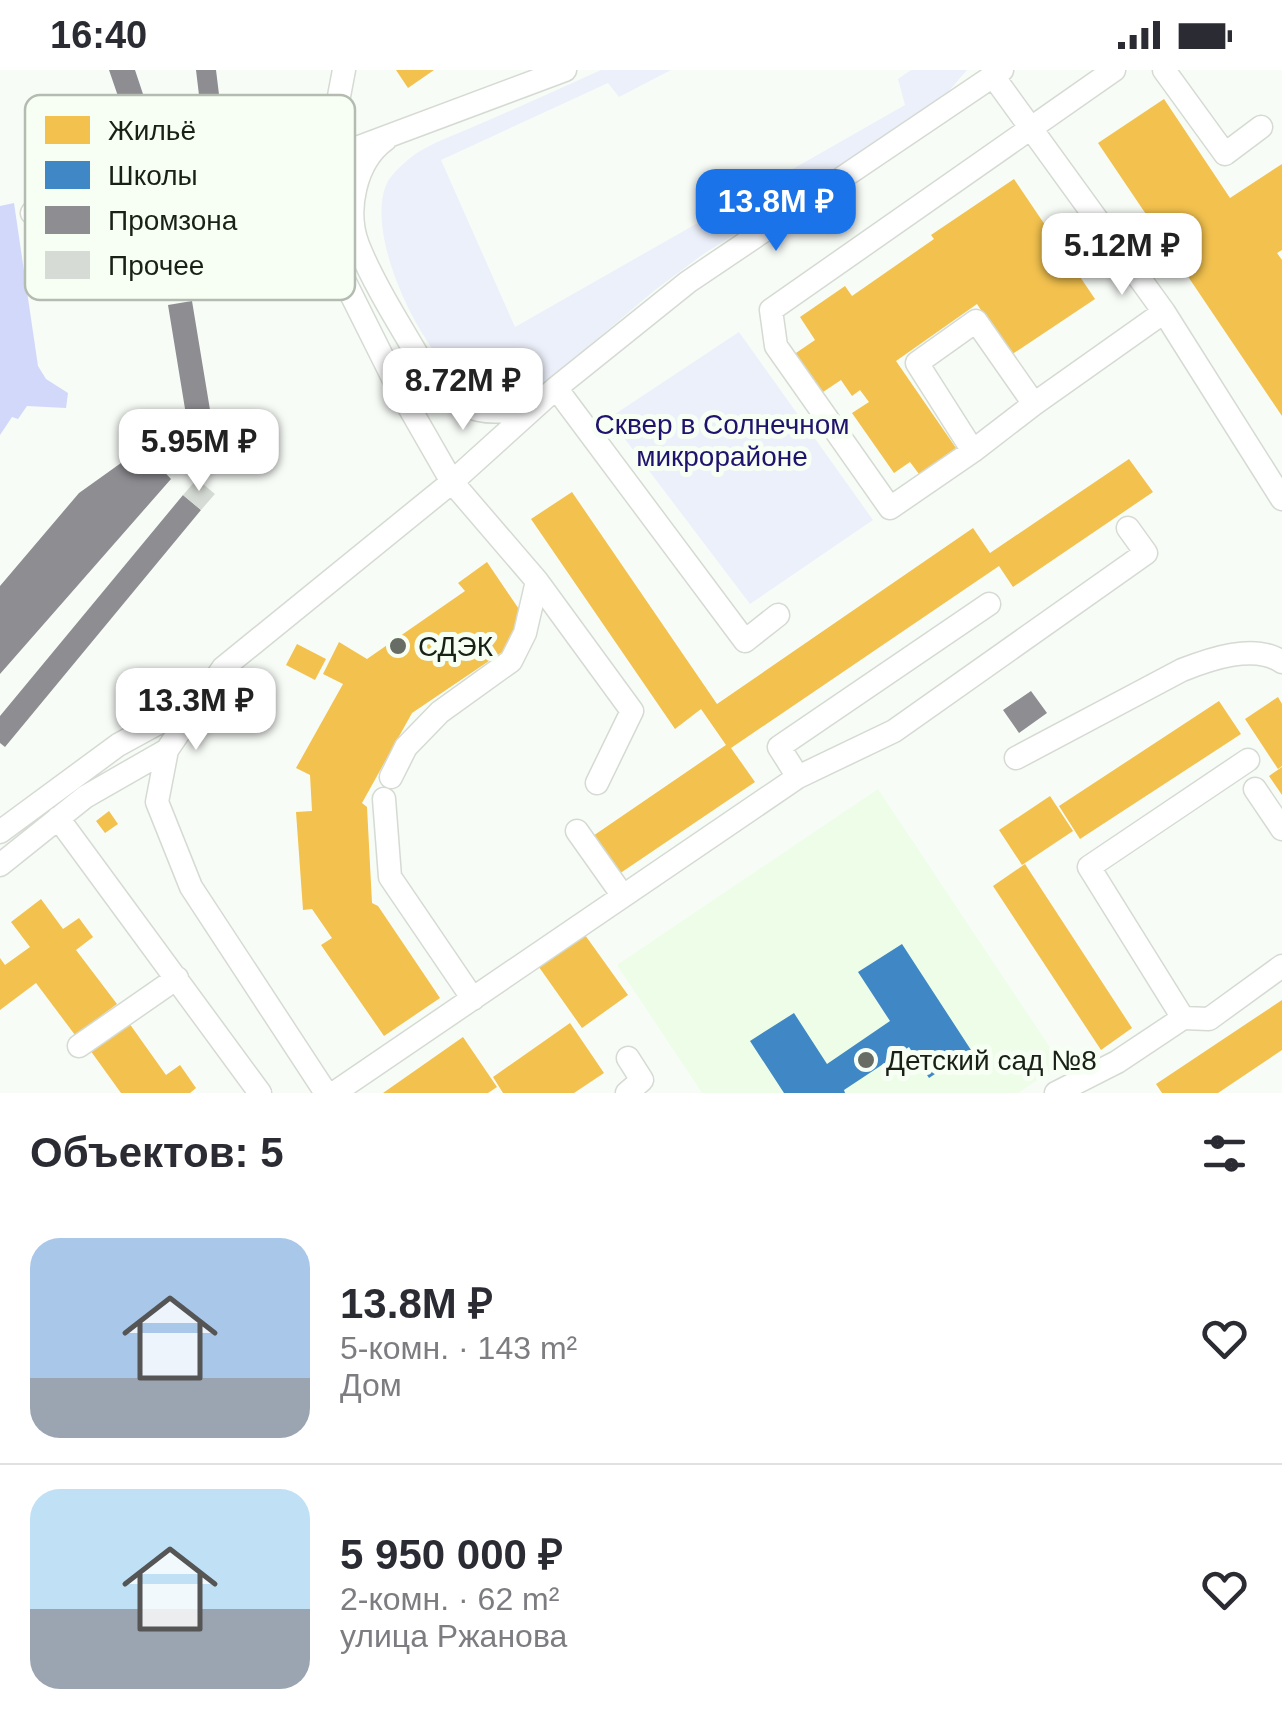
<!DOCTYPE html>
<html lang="ru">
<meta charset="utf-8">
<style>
body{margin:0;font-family:Arial,sans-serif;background:#f2f2f3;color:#2b2b33;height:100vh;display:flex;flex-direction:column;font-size:38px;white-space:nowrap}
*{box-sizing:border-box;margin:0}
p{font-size:32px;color:#7c7c81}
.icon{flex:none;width:55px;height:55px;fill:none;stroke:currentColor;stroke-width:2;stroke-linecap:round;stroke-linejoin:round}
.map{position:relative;height:1023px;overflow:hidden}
.details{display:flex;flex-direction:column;background:#fff;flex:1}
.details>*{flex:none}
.price{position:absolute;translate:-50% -85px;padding:0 22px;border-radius:20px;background:#fff;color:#222;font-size:32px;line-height:65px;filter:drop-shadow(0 2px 5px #0008)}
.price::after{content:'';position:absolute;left:50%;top:60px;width:30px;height:22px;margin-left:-15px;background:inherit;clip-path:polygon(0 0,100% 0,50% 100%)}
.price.selected{background:#1a73e8;color:#fff}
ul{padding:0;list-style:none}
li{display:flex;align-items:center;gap:30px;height:250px;padding:0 30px}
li+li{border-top:2px solid #e1e1e2}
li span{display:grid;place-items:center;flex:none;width:280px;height:200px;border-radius:30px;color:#555}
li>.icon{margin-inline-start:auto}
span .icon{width:120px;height:120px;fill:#fffc;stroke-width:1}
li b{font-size:42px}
h2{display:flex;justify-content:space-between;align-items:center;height:120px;padding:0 30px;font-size:42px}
.status{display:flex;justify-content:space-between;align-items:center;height:70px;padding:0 50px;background:#fff;direction:ltr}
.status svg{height:28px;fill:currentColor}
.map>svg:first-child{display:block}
</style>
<div class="status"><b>16:40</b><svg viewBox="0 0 49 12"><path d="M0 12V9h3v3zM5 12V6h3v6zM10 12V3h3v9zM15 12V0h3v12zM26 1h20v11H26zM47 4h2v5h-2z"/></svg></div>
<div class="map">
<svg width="1282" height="1023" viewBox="0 0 1282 1023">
<rect width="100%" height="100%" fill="#f8fcf7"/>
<path fill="#edfde8" d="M 878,719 L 1061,994 L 1018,1023 L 702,1023 L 617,895 Z"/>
<path fill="#ecf0fa" d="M 601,0 L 671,0 L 619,27 L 608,13 L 441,90 L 515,257 L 905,35 L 898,9 L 911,0 L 967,0 L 948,22 L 836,100 L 702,185 L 655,220 L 531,325 C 516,332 504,334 487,328 C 432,310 361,168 387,113 C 392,103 410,87 420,81 C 437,71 457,64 475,56 C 517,38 559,19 601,0 Z
M 739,262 L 873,450 L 750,534 L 609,348 Z"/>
<path fill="#d2d8f9" d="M 14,133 L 38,296 L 46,309 L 68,323 L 66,338 L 27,336 L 18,349 L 12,347 L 0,365 L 0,136 Z"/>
<path fill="#f2c14e" d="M 396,0 L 434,0 L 408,18 Z
M 1164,29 L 1230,128 L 1282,94 L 1282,180 L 1277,183 L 1282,190 L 1282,346 L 1098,73 Z
M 1014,109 L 1095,229 L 1011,285 L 977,234 L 896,291 L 956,378 L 919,404 L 910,392 L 894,403 L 852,343 L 869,332 L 860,320 L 852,326 L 841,310 L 820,324 L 793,285 L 815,270 L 800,247 L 845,216 L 852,226 L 934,169 L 931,165 Z
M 1129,389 L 1153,422 L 1013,517 L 999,496 L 731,678 L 755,712 L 616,806 L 590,768 L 726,675 L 701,639 L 675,659 L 531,449 L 572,422 L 717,634 L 973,458 L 990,483 Z
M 487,492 L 525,548 L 520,570 L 412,643 L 362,733 L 367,737 L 372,833 L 378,836 L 440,928 L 384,966 L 321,875 L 332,868 L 312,839 L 303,840 L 296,742 L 312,741 L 310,705 L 296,698 L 343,614 L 323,604 L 339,572 L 367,589 L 465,521 L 458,513 Z
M 297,574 L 326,589 L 315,610 L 286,595 Z
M 1278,627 L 1282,634 L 1282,696 L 1278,699 L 1245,649 Z
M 1219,631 L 1241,664 L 1080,769 L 1059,736 Z
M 1282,697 L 1282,725 L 1269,706 Z
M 1050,726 L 1073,761 L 1022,795 L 999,760 Z
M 109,741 L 118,754 L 105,763 L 96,751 Z
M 1025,794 L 1132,958 L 1101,980 L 993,816 Z
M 41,829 L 63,859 L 79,848 L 93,867 L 76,880 L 117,934 L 75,965 L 36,913 L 0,940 L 0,888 L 5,895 L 30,877 L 11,852 Z
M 580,858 L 628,925 L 582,958 L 534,890 Z
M 1282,930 L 1282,980 L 1218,1023 L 1162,1023 L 1156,1014 Z
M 129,953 L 166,1005 L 180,995 L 196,1018 L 190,1023 L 121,1023 L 90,980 Z
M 570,953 L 604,1003 L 574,1023 L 503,1023 L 493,1007 Z
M 463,967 L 497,1017 L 488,1023 L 383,1023 Z"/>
<path fill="#3f88c5" d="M 902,874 L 971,980 L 929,1008 L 909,977 L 844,1020 L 845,1023 L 784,1023 L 750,971 L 794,943 L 827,994 L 890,951 L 858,902 Z"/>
<path fill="#8d8d92" d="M 109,0 L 135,0 L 157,66 L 134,73 Z
M 196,0 L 216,0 L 224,65 L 204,67 Z
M 192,231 L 213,358 L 183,385 L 168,369 L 187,351 L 168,235 Z
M 142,378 L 171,409 L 0,604 L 0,516 L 79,423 Z
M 183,425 L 201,440 L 5,677 L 0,673 L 0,646 Z
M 1031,621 L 1047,643 L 1019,663 L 1003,640 Z"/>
<path fill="#d6dcd5" d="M 197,409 L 215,424 L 201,440 L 183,425 Z"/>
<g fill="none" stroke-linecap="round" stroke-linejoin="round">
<g stroke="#d5dad3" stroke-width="25">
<path id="minor" d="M 344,0 L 327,89 L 327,176 L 397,316 L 452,412 L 537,511 L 525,563 L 511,591 L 440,642 L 406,677 L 391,707
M 994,0 L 993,6 L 1164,242 L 1282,429
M 1114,0 L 771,240 L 776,276 L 890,438 L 973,381 L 917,293 L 976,251 L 1034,334 L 1164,242
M 1164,0 L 1225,84 L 1261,57
M 385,70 C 355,92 345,141 358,175 C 376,220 409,269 433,312 C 467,343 489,348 534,335
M 32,143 L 225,120 L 327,89 L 565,0
M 556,318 L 745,571 L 778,545
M 973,381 L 1034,334
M 537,511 L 632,641 L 597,713
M 1016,688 L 1182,600 C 1210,589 1255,573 1282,592
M 798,707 L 779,677 L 989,534
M 1255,719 L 1282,759
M 384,729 L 390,807 L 473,929
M 58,748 L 260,1023
M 577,761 L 623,826
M 0,762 L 118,675 L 193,634
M 0,795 L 85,727 L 167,680
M 1183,948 L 1089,797 L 1248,690
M 1183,948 L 1209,949 L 1282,896
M 79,976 L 177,908
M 326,1023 L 191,817 L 157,732 L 167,680 L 223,598 L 452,412 L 556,318 L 688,212 L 1002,0
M 334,1023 L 798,707 L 894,661 L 1146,483 L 1128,458
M 627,1023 L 642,1010 L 628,988
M 1056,1023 L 1117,992 L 1183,948"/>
</g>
<use href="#minor" stroke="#fefffe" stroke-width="22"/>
</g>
<g fill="#676d65" stroke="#f7fff4" stroke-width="4">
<circle cx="398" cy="576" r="10"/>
<circle cx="866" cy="990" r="10"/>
</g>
<g text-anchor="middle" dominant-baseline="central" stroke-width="10" stroke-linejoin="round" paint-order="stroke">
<g font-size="28" fill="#20136e" stroke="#f7fff4">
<text x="722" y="354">Сквер в Солнечном<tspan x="722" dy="32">микрорайоне</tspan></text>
</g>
<g font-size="28" fill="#192016" stroke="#f7fff4" text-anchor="start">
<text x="418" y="576">СДЭК</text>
<text x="886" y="990">Детский сад №8</text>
</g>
</g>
<rect x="25" y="25" width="330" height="205" rx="15" fill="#f7fff4" stroke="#b4bcb1" stroke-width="2.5"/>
<rect x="45" y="46" width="45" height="28" fill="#f2c14e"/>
<rect x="45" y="91" width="45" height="28" fill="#3f88c5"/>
<rect x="45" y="136" width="45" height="28" fill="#8d8d92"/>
<rect x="45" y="181" width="45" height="28" fill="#d6dcd5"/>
<g font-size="28" fill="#192016">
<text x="108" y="70">Жильё</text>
<text x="108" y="115">Школы</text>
<text x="108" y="160">Промзона</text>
<text x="108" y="205">Прочее</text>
</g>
</svg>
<b class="price selected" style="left:776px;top:184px">13.8M ₽</b>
<b class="price" style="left:1122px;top:228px">5.12M ₽</b>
<b class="price" style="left:463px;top:363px">8.72M ₽</b>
<b class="price" style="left:199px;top:424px">5.95M ₽</b>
<b class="price" style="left:196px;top:683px">13.3M ₽</b>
</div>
<section class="details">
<h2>Объектов: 5<svg class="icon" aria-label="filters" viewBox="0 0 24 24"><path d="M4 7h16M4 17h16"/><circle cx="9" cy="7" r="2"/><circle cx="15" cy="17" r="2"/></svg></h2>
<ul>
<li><span style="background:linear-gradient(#a9c7e8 70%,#9aa5b1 0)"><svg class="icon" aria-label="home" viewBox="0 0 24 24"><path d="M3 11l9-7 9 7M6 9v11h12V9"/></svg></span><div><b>13.8M ₽</b><p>5-комн. · 143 m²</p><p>Дом</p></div><svg class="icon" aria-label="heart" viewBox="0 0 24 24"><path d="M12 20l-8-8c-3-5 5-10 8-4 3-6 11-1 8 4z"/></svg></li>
<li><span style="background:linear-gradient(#bfe0f5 60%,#9aa5b1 0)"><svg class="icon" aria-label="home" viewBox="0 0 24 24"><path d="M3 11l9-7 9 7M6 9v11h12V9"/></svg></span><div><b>5 950 000 ₽</b><p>2-комн. · 62 m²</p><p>улица Ржанова</p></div><svg class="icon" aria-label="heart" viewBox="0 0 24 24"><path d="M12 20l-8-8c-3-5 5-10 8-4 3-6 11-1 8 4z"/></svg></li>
</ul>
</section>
